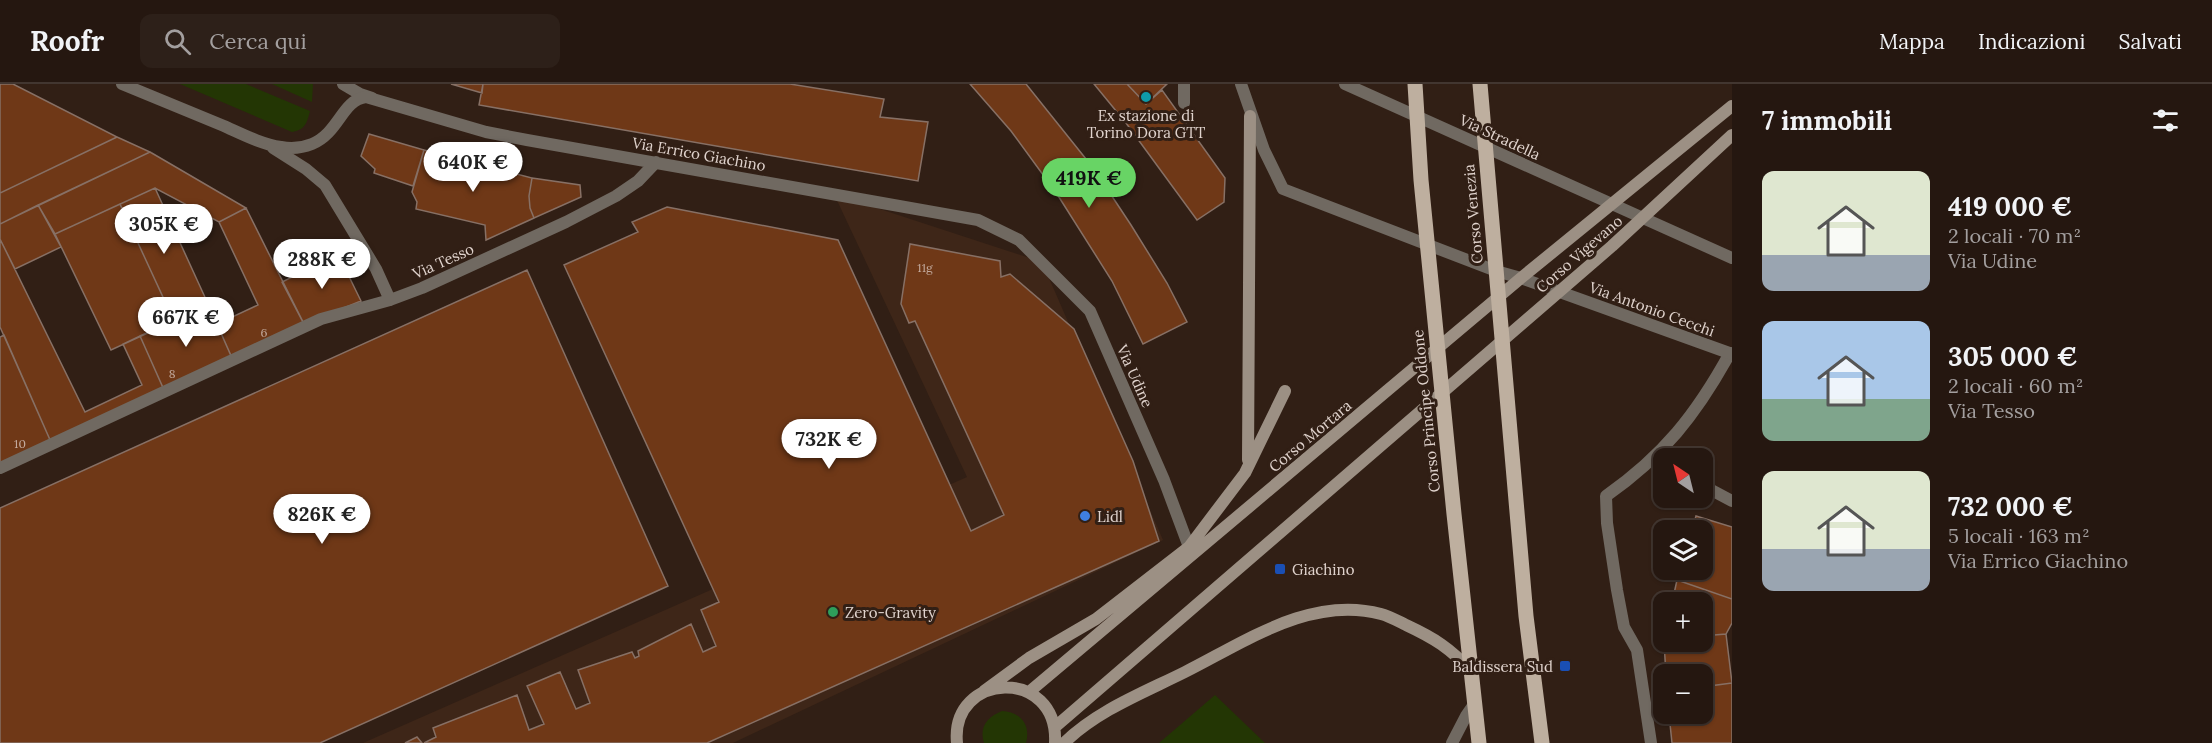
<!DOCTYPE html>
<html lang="it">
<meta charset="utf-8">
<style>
body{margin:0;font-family:Lora,serif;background:#2d2019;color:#f1f3f6;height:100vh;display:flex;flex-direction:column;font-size:22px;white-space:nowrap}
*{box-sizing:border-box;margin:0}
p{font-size:20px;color:#a39f9f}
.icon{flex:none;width:33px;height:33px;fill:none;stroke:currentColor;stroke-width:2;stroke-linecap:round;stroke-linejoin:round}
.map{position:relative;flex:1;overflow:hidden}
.panel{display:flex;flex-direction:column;background:#251710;width:480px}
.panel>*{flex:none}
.needle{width:39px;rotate:325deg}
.controls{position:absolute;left:1653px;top:364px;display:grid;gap:12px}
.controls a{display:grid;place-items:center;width:60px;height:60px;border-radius:12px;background:#251710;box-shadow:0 2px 4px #0004,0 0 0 2px #423630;font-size:30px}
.price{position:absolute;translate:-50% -51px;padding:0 14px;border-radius:21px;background:#fff;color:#222;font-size:20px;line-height:39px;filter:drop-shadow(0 2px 3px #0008)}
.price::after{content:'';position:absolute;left:50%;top:36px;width:18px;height:14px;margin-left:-9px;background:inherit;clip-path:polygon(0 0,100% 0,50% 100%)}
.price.current{background:#68d465;color:#111}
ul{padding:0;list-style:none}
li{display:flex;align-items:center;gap:18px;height:150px;padding:0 30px}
li span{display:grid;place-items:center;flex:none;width:168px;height:120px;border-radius:12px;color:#555}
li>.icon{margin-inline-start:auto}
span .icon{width:72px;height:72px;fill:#fffc;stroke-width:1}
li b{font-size:26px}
h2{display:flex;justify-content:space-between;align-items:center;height:72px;padding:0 30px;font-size:26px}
header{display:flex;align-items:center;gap:36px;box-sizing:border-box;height:84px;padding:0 30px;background:#251710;border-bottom:2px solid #423630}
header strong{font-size:28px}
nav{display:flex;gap:33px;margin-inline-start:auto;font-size:21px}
.search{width:420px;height:54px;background:#2d2019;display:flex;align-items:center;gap:15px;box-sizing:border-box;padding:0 21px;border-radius:12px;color:#a39f9f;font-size:22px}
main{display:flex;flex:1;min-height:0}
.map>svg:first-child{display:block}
</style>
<header>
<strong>Roofr</strong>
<div class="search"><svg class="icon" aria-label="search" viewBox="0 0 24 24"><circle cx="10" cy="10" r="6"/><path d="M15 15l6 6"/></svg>Cerca qui</div>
<nav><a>Mappa</a><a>Indicazioni</a><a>Salvati</a></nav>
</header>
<main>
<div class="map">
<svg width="1732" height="659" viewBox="0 0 1732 659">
<rect width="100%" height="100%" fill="#311f15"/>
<path fill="#3e2618" d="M 834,110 L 1042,178 L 1163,456 L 733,659 L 363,659 L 967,393 Z"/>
<path fill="#233604" d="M 180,0 L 246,0 L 310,27 C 307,39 305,46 292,48 Z
M 272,0 L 313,0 L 312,18 Z
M 1215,611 L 1265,659 L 1159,659 Z
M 1002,627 C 1021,628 1031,641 1026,659 L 984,659 C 979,643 987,633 1002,627 Z"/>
<path fill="#6f3817" stroke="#877065" stroke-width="1.5" d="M 0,0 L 13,0 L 117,53 L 0,109 Z
M 451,0 L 483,0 L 482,9 Z
M 483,0 L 790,0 L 884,15 L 880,33 L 928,38 L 918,97 L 479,21 Z
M 970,0 L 1026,0 L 1094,85 L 1131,141 L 1167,199 L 1187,238 L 1143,260 L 1112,197 L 1057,110 L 1011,47 Z
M 1094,0 L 1127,0 L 1146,20 L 1162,6 L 1225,94 L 1224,118 L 1197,136 L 1126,39 Z
M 1127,0 L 1167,0 L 1146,20 Z
M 369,50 L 424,66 L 413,102 L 374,89 L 375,85 L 361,72 Z
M 117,53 L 150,68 L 0,140 L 0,109 Z
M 424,66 L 532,94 L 529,112 L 530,124 L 534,134 L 486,156 L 485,141 L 416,125 L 417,118 L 412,108 Z
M 150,68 L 246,124 L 219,138 L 155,104 L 55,150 L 38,121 Z
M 532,94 L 580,101 L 581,113 L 534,134 L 530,124 L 529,112 Z
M 155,104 L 209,222 L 174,237 L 120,120 Z
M 120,120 L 174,237 L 111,266 L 55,150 Z
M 38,121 L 61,163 L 15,185 L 0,155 L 0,140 Z
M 667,123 L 838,156 L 971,447 L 1004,431 L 915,237 L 909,239 L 901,220 L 910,160 L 1000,177 L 1001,193 L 1010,190 L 1074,245 L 1133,377 L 1159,457 L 707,659 L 424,659 L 436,653 L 433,644 L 517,611 L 529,646 L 544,640 L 527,602 L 560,588 L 576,625 L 590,619 L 578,586 L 632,568 L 635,574 L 639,572 L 638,567 L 691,540 L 703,568 L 716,562 L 701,526 L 719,518 L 564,181 L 638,148 L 632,138 Z
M 246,124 L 304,240 L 232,274 L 217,240 L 258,221 L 219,138 Z
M 0,155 L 85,328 L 142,301 L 123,260 L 140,252 L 164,306 L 51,358 L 0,243 Z
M 338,170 L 361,217 L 304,240 L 282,198 Z
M 527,186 L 668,502 L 320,659 L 0,659 L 0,424 Z
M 209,222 L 232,274 L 164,306 L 140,252 Z
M 4,251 L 51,358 L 0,381 L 0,253 Z
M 1696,432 L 1732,443 L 1732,515 L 1677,496 L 1680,486 L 1702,486 L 1702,447 L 1692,447 Z
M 1677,496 L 1732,515 L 1732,539 L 1726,550 L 1702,552 L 1702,519 L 1672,519 Z
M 1726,550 L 1732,599 L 1702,603 L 1702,591 L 1666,591 L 1664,558 L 1702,558 L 1702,552 Z
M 1732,599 L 1732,659 L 1672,659 L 1669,630 L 1702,630 L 1702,603 Z
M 417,653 L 422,659 L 405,659 Z"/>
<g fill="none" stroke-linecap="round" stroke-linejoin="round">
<path stroke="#706961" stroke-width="12" d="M 1662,367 L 1670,375
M 1702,401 L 1732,417"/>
<path stroke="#706961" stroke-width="12" d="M 343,0 L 360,10 L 372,14
M 1184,0 L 1184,19"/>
<path stroke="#706961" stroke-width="12" d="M 122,0 C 156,14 190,28 224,42 C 242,50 261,60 281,63 C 291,65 302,64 312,60 C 339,49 342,16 366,13 L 486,48 L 527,56 L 978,136 L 1019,156 L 1090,227 L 1164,396 L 1189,463
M 273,64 L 306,85 L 325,101 L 376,185 L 390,216
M 0,384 L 321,235 L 390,216 L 422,204 L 566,138 L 616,112 L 638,97 L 656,78
M 1452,659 L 1466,632 L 1475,619
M 1651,659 L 1637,566 L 1624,543 L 1617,506 L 1607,439 L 1606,412 C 1663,372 1696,331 1730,269"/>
<path stroke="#706961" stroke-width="12" d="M 1241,0 L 1264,66 L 1283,105 L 1496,187 L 1521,194 L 1732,270
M 1345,0 L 1732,174"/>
<path stroke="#9c9084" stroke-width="12" d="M 1248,376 L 1250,32
M 984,607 L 1029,574 L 1096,535 L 1189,463 L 1245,389 L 1285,307
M 1029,608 L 1521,194 L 1732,22
M 1055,643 L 1612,162 L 1732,51
M 957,659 C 950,587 1059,583 1055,659
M 1064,659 C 1098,626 1143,609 1185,588 C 1245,558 1311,511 1381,530 C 1389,532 1398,537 1406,541 C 1434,554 1450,564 1472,588"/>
<path stroke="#beaf9f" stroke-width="15" d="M 1415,0 L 1421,96 L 1454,430 L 1479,659
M 1480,0 L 1526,532 L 1542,659"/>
</g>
<circle fill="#0f9aa8" stroke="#311f15" stroke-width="2" cx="1146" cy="13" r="6"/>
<circle fill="#3f7fe0" stroke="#311f15" stroke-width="2" cx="1085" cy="432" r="6"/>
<g fill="#1a4fb4" stroke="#311f15" stroke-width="2">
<rect x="1274" y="479" width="12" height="12" rx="3"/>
<rect x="1559" y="576" width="12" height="12" rx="3"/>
</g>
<circle fill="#2e9e5b" stroke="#311f15" stroke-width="2" cx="833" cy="528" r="6"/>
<g text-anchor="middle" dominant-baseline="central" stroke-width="6" stroke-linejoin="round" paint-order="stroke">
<g font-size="12" fill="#c4aca0">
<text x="925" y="183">11g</text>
<text x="264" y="248">6</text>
<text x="172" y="289">8</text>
<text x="20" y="359">10</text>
</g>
<g font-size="15" fill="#e0d3cd" stroke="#311f15" text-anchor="start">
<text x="1146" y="31" text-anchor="middle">Ex stazione di<tspan x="1146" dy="17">Torino Dora GTT</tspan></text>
<text x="1097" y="432">Lidl</text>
<text x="1292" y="485">Giachino</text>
<text x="845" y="528">Zero-Gravity</text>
<text x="1553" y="582" text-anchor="end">Baldissera Sud</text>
</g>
<g font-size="15" fill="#e0d3cd" stroke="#311f15">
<text transform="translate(1500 53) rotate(25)">Via Stradella</text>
<text transform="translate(699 70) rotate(10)">Via Errico Giachino</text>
<text transform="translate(1473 130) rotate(-95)">Corso Venezia</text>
<text transform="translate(1579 170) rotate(-41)">Corso Vigevano</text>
<text transform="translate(443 177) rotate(-24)">Via Tesso</text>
<text transform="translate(1652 225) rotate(20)">Via Antonio Cecchi</text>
<text transform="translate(1135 292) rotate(66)">Via Udine</text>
<text transform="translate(1426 327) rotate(-96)">Corso Principe Oddone</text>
<text transform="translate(1310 352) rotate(-40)">Corso Mortara</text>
</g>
</g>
</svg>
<div class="controls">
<a><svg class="needle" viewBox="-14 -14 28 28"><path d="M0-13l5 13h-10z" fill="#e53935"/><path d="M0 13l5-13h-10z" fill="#a39f9f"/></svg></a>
<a><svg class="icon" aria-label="layers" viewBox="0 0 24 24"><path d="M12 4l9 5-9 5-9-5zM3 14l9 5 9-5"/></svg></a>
<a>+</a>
<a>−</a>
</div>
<b class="price" style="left:473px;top:109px">640K €</b>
<b class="price current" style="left:1089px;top:125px">419K €</b>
<b class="price" style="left:164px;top:171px">305K €</b>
<b class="price" style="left:322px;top:206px">288K €</b>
<b class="price" style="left:186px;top:264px">667K €</b>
<b class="price" style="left:829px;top:386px">732K €</b>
<b class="price" style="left:322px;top:461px">826K €</b>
</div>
<section class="panel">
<h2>7 immobili<svg class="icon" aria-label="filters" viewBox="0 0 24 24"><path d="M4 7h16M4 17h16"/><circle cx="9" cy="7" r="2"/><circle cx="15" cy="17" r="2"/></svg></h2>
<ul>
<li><span style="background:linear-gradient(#dfe7d0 70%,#9aa5b1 0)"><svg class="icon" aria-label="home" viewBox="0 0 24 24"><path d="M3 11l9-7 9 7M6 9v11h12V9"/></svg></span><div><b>419 000 €</b><p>2 locali · 70 m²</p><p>Via Udine</p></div></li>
<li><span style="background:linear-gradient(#a9c7e8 65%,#7fa58c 0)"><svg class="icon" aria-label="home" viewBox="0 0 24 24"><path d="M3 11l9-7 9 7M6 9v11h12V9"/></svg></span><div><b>305 000 €</b><p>2 locali · 60 m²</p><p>Via Tesso</p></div></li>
<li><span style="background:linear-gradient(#dfe7d0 65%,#9aa5b1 0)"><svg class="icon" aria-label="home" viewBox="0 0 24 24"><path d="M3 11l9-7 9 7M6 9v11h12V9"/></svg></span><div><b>732 000 €</b><p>5 locali · 163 m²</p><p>Via Errico Giachino</p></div></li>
</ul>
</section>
</main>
